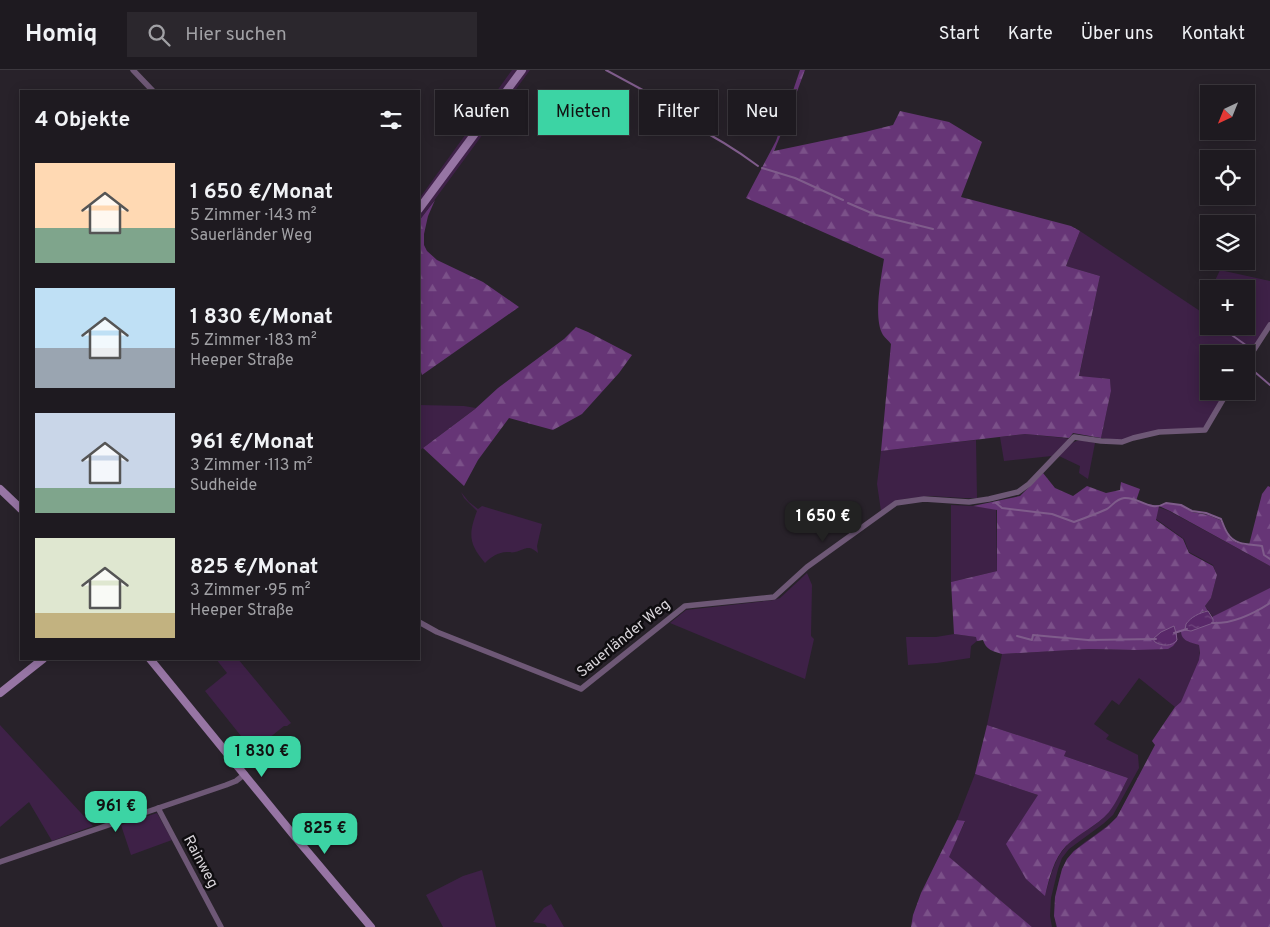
<!DOCTYPE html>
<html lang="de">
<meta charset="utf-8">
<style>
body{margin:0;font-family:Overpass,sans-serif;background:#2b272d;color:#f1f3f6;height:100vh;display:flex;flex-direction:column;font-size:19px;white-space:nowrap}
*{box-sizing:border-box;margin:0}
p{font-size:16px;color:#a1a1a5}
.icon{flex:none;width:28px;height:28px;fill:none;stroke:currentColor;stroke-width:2;stroke-linecap:round;stroke-linejoin:round}
.map{position:relative;flex:1;overflow:hidden}
.drawer{position:absolute;left:20px;top:20px;width:400px;height:570px;display:flex;flex-direction:column;background:#1e1a20;border-radius:0px;box-shadow:0 2px 12px #0003,0 0 0 1px #3c383e}
.drawer>*{flex:none}
.guide{position:absolute;left:435px;top:20px;width:475px;height:45px;display:flex;gap:10px}
.needle{width:32px;rotate:223deg}
.controls{position:absolute;left:1200px;top:15px;display:grid;gap:10px}
.controls a{display:grid;place-items:center;width:55px;height:55px;border-radius:0px;background:#1e1a20;box-shadow:0 2px 12px #0003,0 0 0 1px #3c383e;font-size:25px}
.price{position:absolute;translate:-50% -42px;padding:0 11px;border-radius:10px;background:#3cd4a4;color:#111;font-size:16px;line-height:32px;filter:drop-shadow(0 1px 2px #0008)}
.price::after{content:'';position:absolute;left:50%;top:30px;width:15px;height:11px;margin-left:-8px;background:inherit;clip-path:polygon(0 0,100% 0,50% 100%)}
.price.active{background:#222;color:#fff}
ul{padding:0;list-style:none}
li{display:flex;align-items:center;gap:15px;height:125px;padding:0 15px}
li span{display:grid;place-items:center;flex:none;width:140px;height:100px;border-radius:0px;color:#555}
li>.icon{margin-inline-start:auto}
span .icon{width:60px;height:60px;fill:#fffc;stroke-width:1}
li b{font-size:21px}
h2{display:flex;justify-content:space-between;align-items:center;height:60px;padding:0 15px;font-size:21px}
.chip{padding:0 18px;border-radius:0px;background:#1e1a20;box-shadow:0 2px 12px #0003,0 0 0 1px #3c383e;font-size:18px;line-height:45px}
.chip.active{background:#3cd4a4;color:#111}
header{display:flex;align-items:center;gap:30px;box-sizing:border-box;height:70px;padding:0 25px;background:#1e1a20;border-bottom:1px solid #3c383e}
header strong{font-size:24px}
nav{display:flex;gap:28px;margin-inline-start:auto;font-size:18px}
.search{width:350px;height:45px;background:#2b272d;display:flex;align-items:center;gap:12px;box-sizing:border-box;padding:0 18px;border-radius:0px;color:#a1a1a5;font-size:19px}
.map>svg:first-child{display:block}
</style>
<header>
<strong>Homiq</strong>
<div class="search"><svg class="icon" aria-label="search" viewBox="0 0 24 24"><circle cx="10" cy="10" r="6"/><path d="M15 15l6 6"/></svg>Hier suchen</div>
<nav><a>Start</a><a>Karte</a><a>Über uns</a><a>Kontakt</a></nav>
</header>
<div class="map">
<svg width="1270" height="857" viewBox="0 0 1270 857">
<defs>
<pattern id="forest-firs" width="22" height="20" patternUnits="userSpaceOnUse" patternTransform="scale(1.25)"><rect width="22" height="20" fill="#663576"/><path d="M5 1l3.5 6h-7zM16 11l3.5 6h-7z" fill="#7b5189"/></pattern>
<pattern id="water-ripples" width="26" height="14" patternUnits="userSpaceOnUse" patternTransform="scale(1.25)"><rect width="26" height="14" fill="#592869"/><path d="M2 4q2-2 4 0t4 0M15 11q2-2 4 0t4 0" fill="none" stroke="#70467e"/></pattern>
</defs>
<rect width="100%" height="100%" fill="#28222a"/>
<path fill="#3e2147" d="M 512,0 L 518,0 L 419,136 L 419,129 Z
M 524,0 L 530,0 L 419,151 L 419,144 Z
M 1080,161 L 1200,241 L 1209,224 L 1209,256 L 1246,256 L 1246,219 L 1211,219 L 1220,200 L 1270,211 L 1270,252 L 1246,289 L 1246,284 L 1209,284 L 1209,321 L 1226,321 L 1207,355 L 1203,358 L 1119,370 L 1101,368 L 1111,321 L 1110,309 L 1079,307 L 1100,206 L 1066,196 Z
M 419,335 L 464,336 L 476,338 L 419,381 Z
M 1025,364 L 1064,368 L 1069,369 L 1052,386 L 1004,391 L 1000,367 Z
M 976,370 L 977,428 L 964,428 L 930,426 L 904,429 L 894,432 L 881,441 L 877,414 L 881,381 Z
M 1080,370 L 1095,373 L 1088,409 L 1079,403 L 1080,396 L 1059,386 C 1065,379 1070,372 1080,370 Z
M 461,422 L 469,432 L 478,439 L 482,436 L 542,454 L 537,476 L 538,483 C 528,474 526,479 515,482 C 510,483 512,482 507,482 C 498,482 491,487 485,493 C 469,474 468,465 477,441 L 464,428 Z
M 951,435 L 973,436 L 996,439 L 997,501 L 951,512 Z
M 1158,437 L 1169,441 L 1270,496 L 1270,857 L 1056,857 C 1053,835 1057,796 1075,780 C 1089,768 1104,760 1117,747 L 1180,633 L 1175,637 L 1139,608 L 1119,635 L 1112,630 L 1094,654 L 1109,665 L 1106,669 L 1138,685 L 1139,698 L 1113,745 L 1103,754 L 1069,779 L 1062,788 L 1058,799 L 1051,828 L 1050,846 L 1052,857 L 1032,857 L 948,787 L 965,752 L 957,750 L 975,704 L 1038,725 L 1045,825 C 1050,810 1053,792 1064,779 C 1073,766 1089,761 1101,750 C 1113,739 1120,723 1128,708 L 1064,686 L 1065,681 L 987,655 L 1002,584 L 1089,579 L 1135,580 L 1181,561 L 1188,571 L 1199,575 L 1200,588 L 1213,547 L 1205,536 L 1211,528 L 1217,505 L 1213,495 L 1189,482 L 1184,469 L 1156,449 Z
M 807,503 L 812,515 L 811,566 L 814,569 L 805,609 L 670,553 L 686,540 L 774,530 L 780,528 Z
M 954,564 L 977,567 L 977,571 L 971,576 L 970,588 L 937,593 L 908,595 L 906,567 L 936,567 Z
M 216,589 L 238,589 L 291,653 L 287,656 L 284,656 L 253,681 L 205,621 L 227,603 Z
M 0,655 L 93,756 L 52,771 L 29,732 L 0,757 Z
M 157,743 L 172,770 L 131,785 L 121,755 Z
M 482,800 L 496,857 L 443,857 L 426,825 L 463,806 Z
M 551,834 L 564,857 L 547,857 L 545,854 L 533,852 L 544,838 Z"/>
<path fill="url(#forest-firs)" d="M 800,0 L 805,0 L 784,57 L 774,81 L 865,62 L 893,55 L 900,41 L 949,52 L 982,72 L 961,127 L 1071,156 L 1080,161 L 1066,196 L 1100,206 L 1079,306 L 1110,309 L 1111,321 L 1101,368 L 1073,363 L 1069,368 L 1025,364 L 881,381 L 891,274 C 889,271 885,268 883,265 C 873,249 881,208 884,189 L 746,128 L 776,71 Z
M 435,130 L 428,146 L 424,164 L 424,175 L 427,181 L 437,190 L 483,212 L 519,237 L 422,305 L 421,302 L 419,304 L 419,151 Z
M 576,257 L 588,262 L 632,285 L 619,303 L 582,344 L 553,360 L 509,348 L 478,390 L 464,416 L 423,378 L 475,339 L 498,318 L 564,269 Z
M 1043,403 L 1055,418 L 1073,426 L 1087,416 L 1106,423 L 1120,420 L 1121,412 L 1140,419 L 1136,431 L 1147,434 L 1158,436 L 1165,434 L 1179,434 L 1192,442 L 1208,445 L 1220,450 C 1229,467 1228,473 1249,475 L 1262,424 L 1268,416 L 1270,417 L 1270,496 L 1170,441 L 1159,436 L 1156,450 L 1183,469 L 1189,483 L 1213,496 L 1217,505 L 1211,528 L 1205,536 L 1208,541 L 1201,542 L 1212,547 L 1270,518 L 1270,857 L 1057,857 L 1054,846 L 1055,827 L 1062,799 L 1067,789 L 1074,781 L 1107,757 L 1117,747 L 1155,675 L 1152,671 L 1175,637 L 1181,632 L 1199,590 L 1200,583 L 1199,575 C 1190,572 1181,571 1181,561 L 1177,563 L 1177,571 L 1173,576 L 1168,579 L 1135,580 L 1089,579 L 1002,584 C 993,581 986,580 983,570 L 977,571 L 976,567 L 954,564 L 951,512 L 997,501 L 997,440 L 973,436 L 1020,426 Z
M 987,655 L 1066,681 L 1064,686 L 1128,708 C 1122,719 1117,732 1109,742 C 1097,756 1079,763 1066,776 C 1054,788 1049,809 1045,826 L 1026,809 L 1006,774 L 1038,725 L 975,704 Z
M 957,750 L 965,751 L 949,787 L 1032,857 L 911,857 L 913,845 L 921,823 Z"/>
<path fill="url(#water-ripples)" stroke="#7f5c8b" d="M 1208,541 L 1213,549 L 1213,553 L 1191,561 L 1185,560 L 1186,554 C 1191,547 1199,543 1208,541 Z
M 1174,556 L 1176,563 L 1177,570 C 1172,577 1161,576 1155,572 L 1153,569 L 1161,562 Z"/>
<g fill="none" stroke-linecap="round" stroke-linejoin="round">
<path stroke="#7f5c8b" stroke-width="2" d="M 606,0 L 687,44 L 684,51 C 710,64 734,78 758,96
M 762,98 L 795,108 L 843,130
M 848,133 L 876,145 L 933,159
M 1200,243 L 1209,249
M 1219,256 L 1250,278 L 1246,285
M 1249,297 L 1270,315
M 996,433 L 1002,438 L 1052,444 L 1074,452 C 1085,448 1096,444 1107,439 C 1113,435 1116,429 1124,428 C 1138,426 1150,443 1166,433 L 1181,435 L 1192,441 L 1206,443 L 1221,449 C 1223,454 1225,460 1228,464 C 1235,476 1251,474 1262,476 L 1264,485 L 1270,489
M 1212,553 C 1233,554 1253,544 1270,533
M 1174,563 L 1187,559
M 1017,566 L 1032,570 L 1033,565 L 1088,570 L 1156,569"/>
<path stroke="#6e5876" stroke-width="5.5" d="M 133,0 L 153,21
M 1246,292 L 1270,255
M 419,552 L 437,562 L 581,619 L 685,536 L 774,527 L 807,497 L 896,433 L 924,429 L 969,432 L 989,429 L 1018,422 L 1029,414 L 1074,367 L 1101,371 L 1122,372 L 1133,368 L 1159,362 L 1205,360 L 1228,321
M 158,738 L 221,857
M 0,792 L 226,715 L 236,711 L 245,704"/>
<path stroke="#9775a4" stroke-width="8" d="M 419,139 L 522,0
M 0,419 L 21,439
M 150,589 L 296,768 L 371,857
M 0,623 L 43,589"/>
</g>
<g text-anchor="middle" dominant-baseline="central" stroke-width="5" stroke-linejoin="round" paint-order="stroke">
<g font-size="15" fill="#d8d4d9" stroke="#0f0d10">
<text transform="translate(624 569) rotate(-39)">Sauerländer Weg</text>
<text transform="translate(200 792) rotate(62)">Rainweg</text>
</g>
</g>
</svg>
<div class="controls">
<a><svg class="needle" viewBox="-14 -14 28 28"><path d="M0-13l5 13h-10z" fill="#e53935"/><path d="M0 13l5-13h-10z" fill="#a1a1a5"/></svg></a>
<a><svg class="icon" aria-label="locate" viewBox="0 0 24 24"><circle cx="12" cy="12" r="6"/><path d="M12 2v4M12 18v4M2 12h4M18 12h4"/></svg></a>
<a><svg class="icon" aria-label="layers" viewBox="0 0 24 24"><path d="M12 4l9 5-9 5-9-5zM3 14l9 5 9-5"/></svg></a>
<a>+</a>
<a>−</a>
</div>
<b class="price active" style="left:823px;top:473px">1 650 €</b>
<b class="price" style="left:262px;top:708px">1 830 €</b>
<b class="price" style="left:116px;top:763px">961 €</b>
<b class="price" style="left:325px;top:785px">825 €</b>
<div class="guide">
<a class="chip">Kaufen</a>
<a class="chip active">Mieten</a>
<a class="chip">Filter</a>
<a class="chip">Neu</a>
</div>
<section class="drawer">
<h2>4 Objekte<svg class="icon" aria-label="filters" viewBox="0 0 24 24"><path d="M4 7h16M4 17h16"/><circle cx="9" cy="7" r="2"/><circle cx="15" cy="17" r="2"/></svg></h2>
<ul>
<li><span style="background:linear-gradient(#ffd9b3 65%,#7fa58c 0)"><svg class="icon" aria-label="home" viewBox="0 0 24 24"><path d="M3 11l9-7 9 7M6 9v11h12V9"/></svg></span><div><b>1 650 €/Monat</b><p>5 Zimmer · 143 m²</p><p>Sauerländer Weg</p></div></li>
<li><span style="background:linear-gradient(#bfe0f5 60%,#9aa5b1 0)"><svg class="icon" aria-label="home" viewBox="0 0 24 24"><path d="M3 11l9-7 9 7M6 9v11h12V9"/></svg></span><div><b>1 830 €/Monat</b><p>5 Zimmer · 183 m²</p><p>Heeper Straße</p></div></li>
<li><span style="background:linear-gradient(#c9d6e8 75%,#7fa58c 0)"><svg class="icon" aria-label="home" viewBox="0 0 24 24"><path d="M3 11l9-7 9 7M6 9v11h12V9"/></svg></span><div><b>961 €/Monat</b><p>3 Zimmer · 113 m²</p><p>Sudheide</p></div></li>
<li><span style="background:linear-gradient(#dfe7d0 75%,#c2b280 0)"><svg class="icon" aria-label="home" viewBox="0 0 24 24"><path d="M3 11l9-7 9 7M6 9v11h12V9"/></svg></span><div><b>825 €/Monat</b><p>3 Zimmer · 95 m²</p><p>Heeper Straße</p></div></li>
</ul>
</section>
</div>
